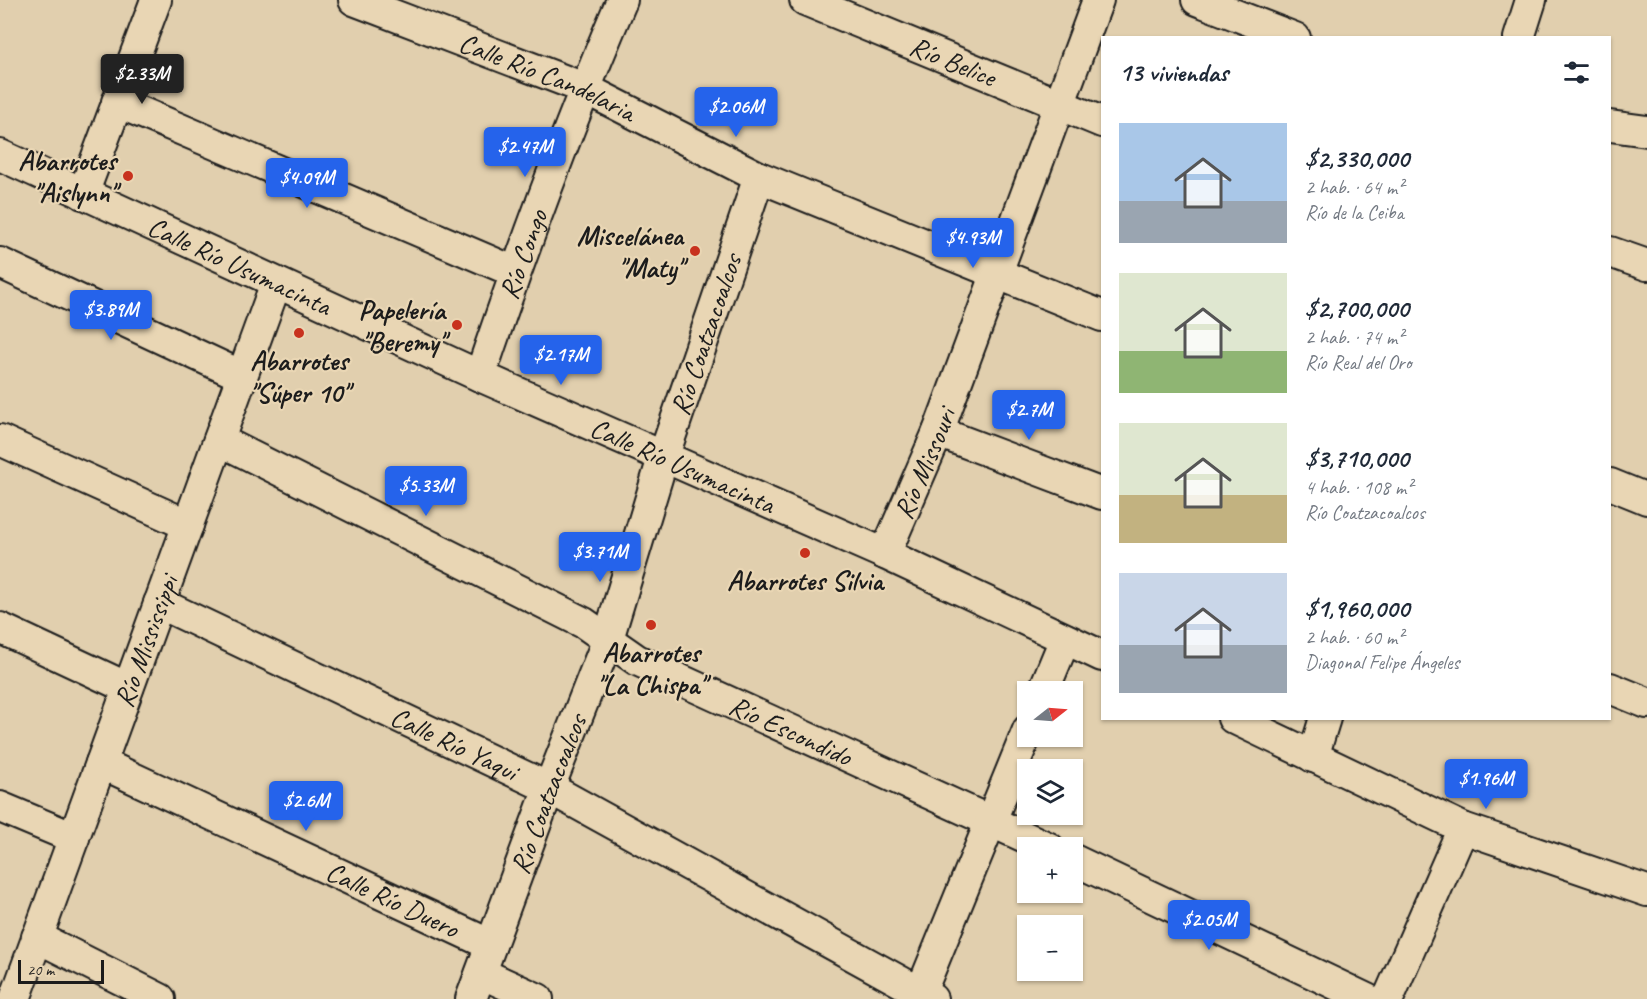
<!DOCTYPE html>
<html lang="es">
<meta charset="utf-8">
<style>
body{margin:0;font-family:Caveat,sans-serif;background:#f6f6f7;color:#1f2937;height:100vh;display:flex;flex-direction:column;font-size:22px;white-space:nowrap}
*{box-sizing:border-box;margin:0}
p{font-size:20px;color:#747a83}
.icon{flex:none;width:33px;height:33px;fill:none;stroke:currentColor;stroke-width:2;stroke-linecap:round;stroke-linejoin:round}
.map{position:relative;flex:1;overflow:hidden}
.drawer{position:absolute;left:1101px;top:36px;width:510px;height:684px;display:flex;flex-direction:column;background:#fff;border-radius:0px;box-shadow:0 2px 4px #0004}
.drawer>*{flex:none}
.needle{width:39px;rotate:73deg}
.controls{position:absolute;left:1017px;top:681px;display:grid;gap:12px}
.controls a{display:grid;place-items:center;width:66px;height:66px;border-radius:0px;background:#fff;box-shadow:0 2px 4px #0004;font-size:30px}
.scale{position:absolute;left:18px;bottom:15px;width:86px;box-sizing:border-box;padding-left:6px;border:3px solid #1c1c1c;border-top:0;font-size:16px;line-height:21px;white-space:nowrap;color:#1c1c1c;-webkit-text-stroke:4px #e9d6b4;paint-order:stroke}
.price{position:absolute;translate:-50% -51px;padding:0 14px;border-radius:6px;background:#2563eb;color:#fff;font-size:20px;line-height:39px;filter:drop-shadow(0 2px 3px #0008)}
.price::after{content:'';position:absolute;left:50%;top:36px;width:18px;height:14px;margin-left:-9px;background:inherit;clip-path:polygon(0 0,100% 0,50% 100%)}
.price.selected{background:#222;color:#fff}
ul{padding:0;list-style:none}
li{display:flex;align-items:center;gap:18px;height:150px;padding:0 18px}
li span{display:grid;place-items:center;flex:none;width:168px;height:120px;border-radius:0px;color:#555}
li>.icon{margin-inline-start:auto}
span .icon{width:72px;height:72px;fill:#fffc;stroke-width:1}
li b{font-size:26px}
h2{display:flex;justify-content:space-between;align-items:center;height:72px;padding:0 18px;font-size:26px}
.map>svg:first-child{display:block}
</style>
<div class="map">
<svg width="1647" height="999" viewBox="0 0 1647 999">
<rect width="100%" height="100%" fill="#e1cfae"/>
<filter id="ink" filterUnits="userSpaceOnUse"><feTurbulence type="fractalNoise" baseFrequency=".0167" numOctaves="2"/><feDisplacementMap in="SourceGraphic" scale="12" xChannelSelector="R" yChannelSelector="G"/><feConvolveMatrix kernelMatrix="1 2 1 2 8 2 1 2 1" color-interpolation-filters="sRGB"/></filter>
<g filter="url(#ink)">
<g fill="none" stroke-linecap="round" stroke-linejoin="round">
<g stroke="#1c1c1c" stroke-width="34">
<g id="minor">
<path id="s1" d="M 354,0 L 584,88 L 759,177 L 1102,316"/>
<path id="s2" d="M 805,0 L 1102,122"/>
<path d="M 1197,0 L 1295,38"/>
<path d="M 1519,38 L 1531,0"/>
<path d="M 117,102 L 515,272"/>
<path d="M 1610,126 L 1647,131"/>
<path id="s3" d="M 0,155 L 480,376 L 885,554 L 1102,656"/>
<path d="M 83,194 L 156,0"/>
<path d="M 1610,252 L 1647,265"/>
<path d="M 0,263 L 242,376"/>
<path id="s4" d="M 480,376 C 523,249 569,123 622,0"/>
<path d="M 938,432 L 1102,494"/>
<path d="M 0,440 L 188,525"/>
<path id="s5" d="M 219,440 L 584,623 L 637,660 L 1049,848"/>
<path d="M 1610,484 L 1647,499"/>
<path id="s6" d="M 885,554 L 938,432 L 1098,0"/>
<path id="s7" d="M 159,603 L 549,788 L 932,999"/>
<path d="M 0,628 L 128,688"/>
<path d="M 1610,688 L 1647,703"/>
<path d="M 1043,692 L 1065,639"/>
<path d="M 1233,718 L 1463,828 L 1647,891"/>
<path d="M 1313,757 L 1325,718"/>
<path id="s8" d="M 101,763 L 491,945"/>
<path d="M 0,807 L 74,838"/>
<path d="M 1072,859 L 1367,999"/>
<path d="M 37,937 L 160,999"/>
<path d="M 481,973 L 538,999"/>
<path id="s9" d="M 15,999 L 276,283"/>
<path id="s10" d="M 471,999 L 549,788 L 608,639 L 663,458 L 759,177"/>
<path d="M 918,999 L 1028,730"/>
<path d="M 1388,999 L 1463,828"/>
</g>
</g>
<use href="#minor" stroke="#e9d6b4" stroke-width="30"/>
</g>
</g>
<g fill="#c8321e" stroke="#e9d6b4" stroke-width="2">
<circle cx="128" cy="176" r="6"/>
<circle cx="695" cy="251" r="6"/>
<circle cx="457" cy="325" r="6"/>
<circle cx="299" cy="333" r="6"/>
<circle cx="805" cy="553" r="6"/>
<circle cx="651" cy="625" r="6"/>
</g>
<g text-anchor="middle" dominant-baseline="central" stroke-width="4.5" stroke-linejoin="round" paint-order="stroke">
<g font-size="28" fill="#1c1c1c" stroke="#e9d6b4">
<text stroke="none"><textPath href="#s2" startOffset="160">Río Belice</textPath></text>
<text stroke="none"><textPath href="#s1" startOffset="208">Calle Río Candelaria</textPath></text>
<text stroke="none"><textPath href="#s4" startOffset="129">Río Congo</textPath></text>
<text stroke="none"><textPath href="#s3" startOffset="264">Calle Río Usumacinta</textPath></text>
<text stroke="none"><textPath href="#s10" startOffset="705">Río Coatzacoalcos</textPath></text>
<text stroke="none"><textPath href="#s6" startOffset="99">Río Missouri</textPath></text>
<text stroke="none"><textPath href="#s3" startOffset="750">Calle Río Usumacinta</textPath></text>
<text stroke="none"><textPath href="#s9" startOffset="381">Río Mississippi</textPath></text>
<text stroke="none"><textPath href="#s5" startOffset="642">Río Escondido</textPath></text>
<text stroke="none"><textPath href="#s7" startOffset="327">Calle Río Yaqui</textPath></text>
<text stroke="none"><textPath href="#s10" startOffset="219">Río Coatzacoalcos</textPath></text>
<text stroke="none"><textPath href="#s8" startOffset="322">Calle Río Duero</textPath></text>
</g>
<g font-size="28" font-weight="bold" fill="#1c1c1c" stroke="#e9d6b4" text-anchor="end">
<text x="116" y="160">Abarrotes<tspan x="116" dy="32">"Aislynn"</tspan></text>
<text x="683" y="235">Miscelánea<tspan x="683" dy="32">"Maty"</tspan></text>
<text x="445" y="309">Papelería<tspan x="445" dy="32">"Beremy"</tspan></text>
<text x="299" y="360" text-anchor="middle">Abarrotes<tspan x="299" dy="32">"Súper 10"</tspan></text>
<text x="805" y="580" text-anchor="middle">Abarrotes Silvia</text>
<text x="651" y="652" text-anchor="middle">Abarrotes<tspan x="651" dy="32">"La Chispa"</tspan></text>
</g>
</g>
</svg>
<div class="controls">
<a><svg class="needle" viewBox="-14 -14 28 28"><path d="M0-13l5 13h-10z" fill="#e53935"/><path d="M0 13l5-13h-10z" fill="#747a83"/></svg></a>
<a><svg class="icon" aria-label="layers" viewBox="0 0 24 24"><path d="M12 4l9 5-9 5-9-5zM3 14l9 5 9-5"/></svg></a>
<a>+</a>
<a>−</a>
</div>
<div class="scale">20 m</div>
<b class="price selected" style="left:142px;top:105px">$2.33M</b>
<b class="price" style="left:736px;top:138px">$2.06M</b>
<b class="price" style="left:525px;top:178px">$2.47M</b>
<b class="price" style="left:307px;top:209px">$4.09M</b>
<b class="price" style="left:973px;top:269px">$4.93M</b>
<b class="price" style="left:111px;top:341px">$3.89M</b>
<b class="price" style="left:561px;top:386px">$2.17M</b>
<b class="price" style="left:1029px;top:441px">$2.7M</b>
<b class="price" style="left:426px;top:517px">$5.33M</b>
<b class="price" style="left:600px;top:583px">$3.71M</b>
<b class="price" style="left:1486px;top:810px">$1.96M</b>
<b class="price" style="left:306px;top:832px">$2.6M</b>
<b class="price" style="left:1209px;top:951px">$2.05M</b>
<section class="drawer">
<h2>13 viviendas<svg class="icon" aria-label="filters" viewBox="0 0 24 24"><path d="M4 7h16M4 17h16"/><circle cx="9" cy="7" r="2"/><circle cx="15" cy="17" r="2"/></svg></h2>
<ul>
<li><span style="background:linear-gradient(#a9c7e8 65%,#9aa5b1 0)"><svg class="icon" aria-label="home" viewBox="0 0 24 24"><path d="M3 11l9-7 9 7M6 9v11h12V9"/></svg></span><div><b>$2,330,000</b><p>2 hab. · 64 m²</p><p>Río de la Ceiba</p></div></li>
<li><span style="background:linear-gradient(#dfe7d0 65%,#8fb573 0)"><svg class="icon" aria-label="home" viewBox="0 0 24 24"><path d="M3 11l9-7 9 7M6 9v11h12V9"/></svg></span><div><b>$2,700,000</b><p>2 hab. · 74 m²</p><p>Río Real del Oro</p></div></li>
<li><span style="background:linear-gradient(#dfe7d0 60%,#c2b280 0)"><svg class="icon" aria-label="home" viewBox="0 0 24 24"><path d="M3 11l9-7 9 7M6 9v11h12V9"/></svg></span><div><b>$3,710,000</b><p>4 hab. · 108 m²</p><p>Río Coatzacoalcos</p></div></li>
<li><span style="background:linear-gradient(#c9d6e8 60%,#9aa5b1 0)"><svg class="icon" aria-label="home" viewBox="0 0 24 24"><path d="M3 11l9-7 9 7M6 9v11h12V9"/></svg></span><div><b>$1,960,000</b><p>2 hab. · 60 m²</p><p>Diagonal Felipe Ángeles</p></div></li>
</ul>
</section>
</div>
